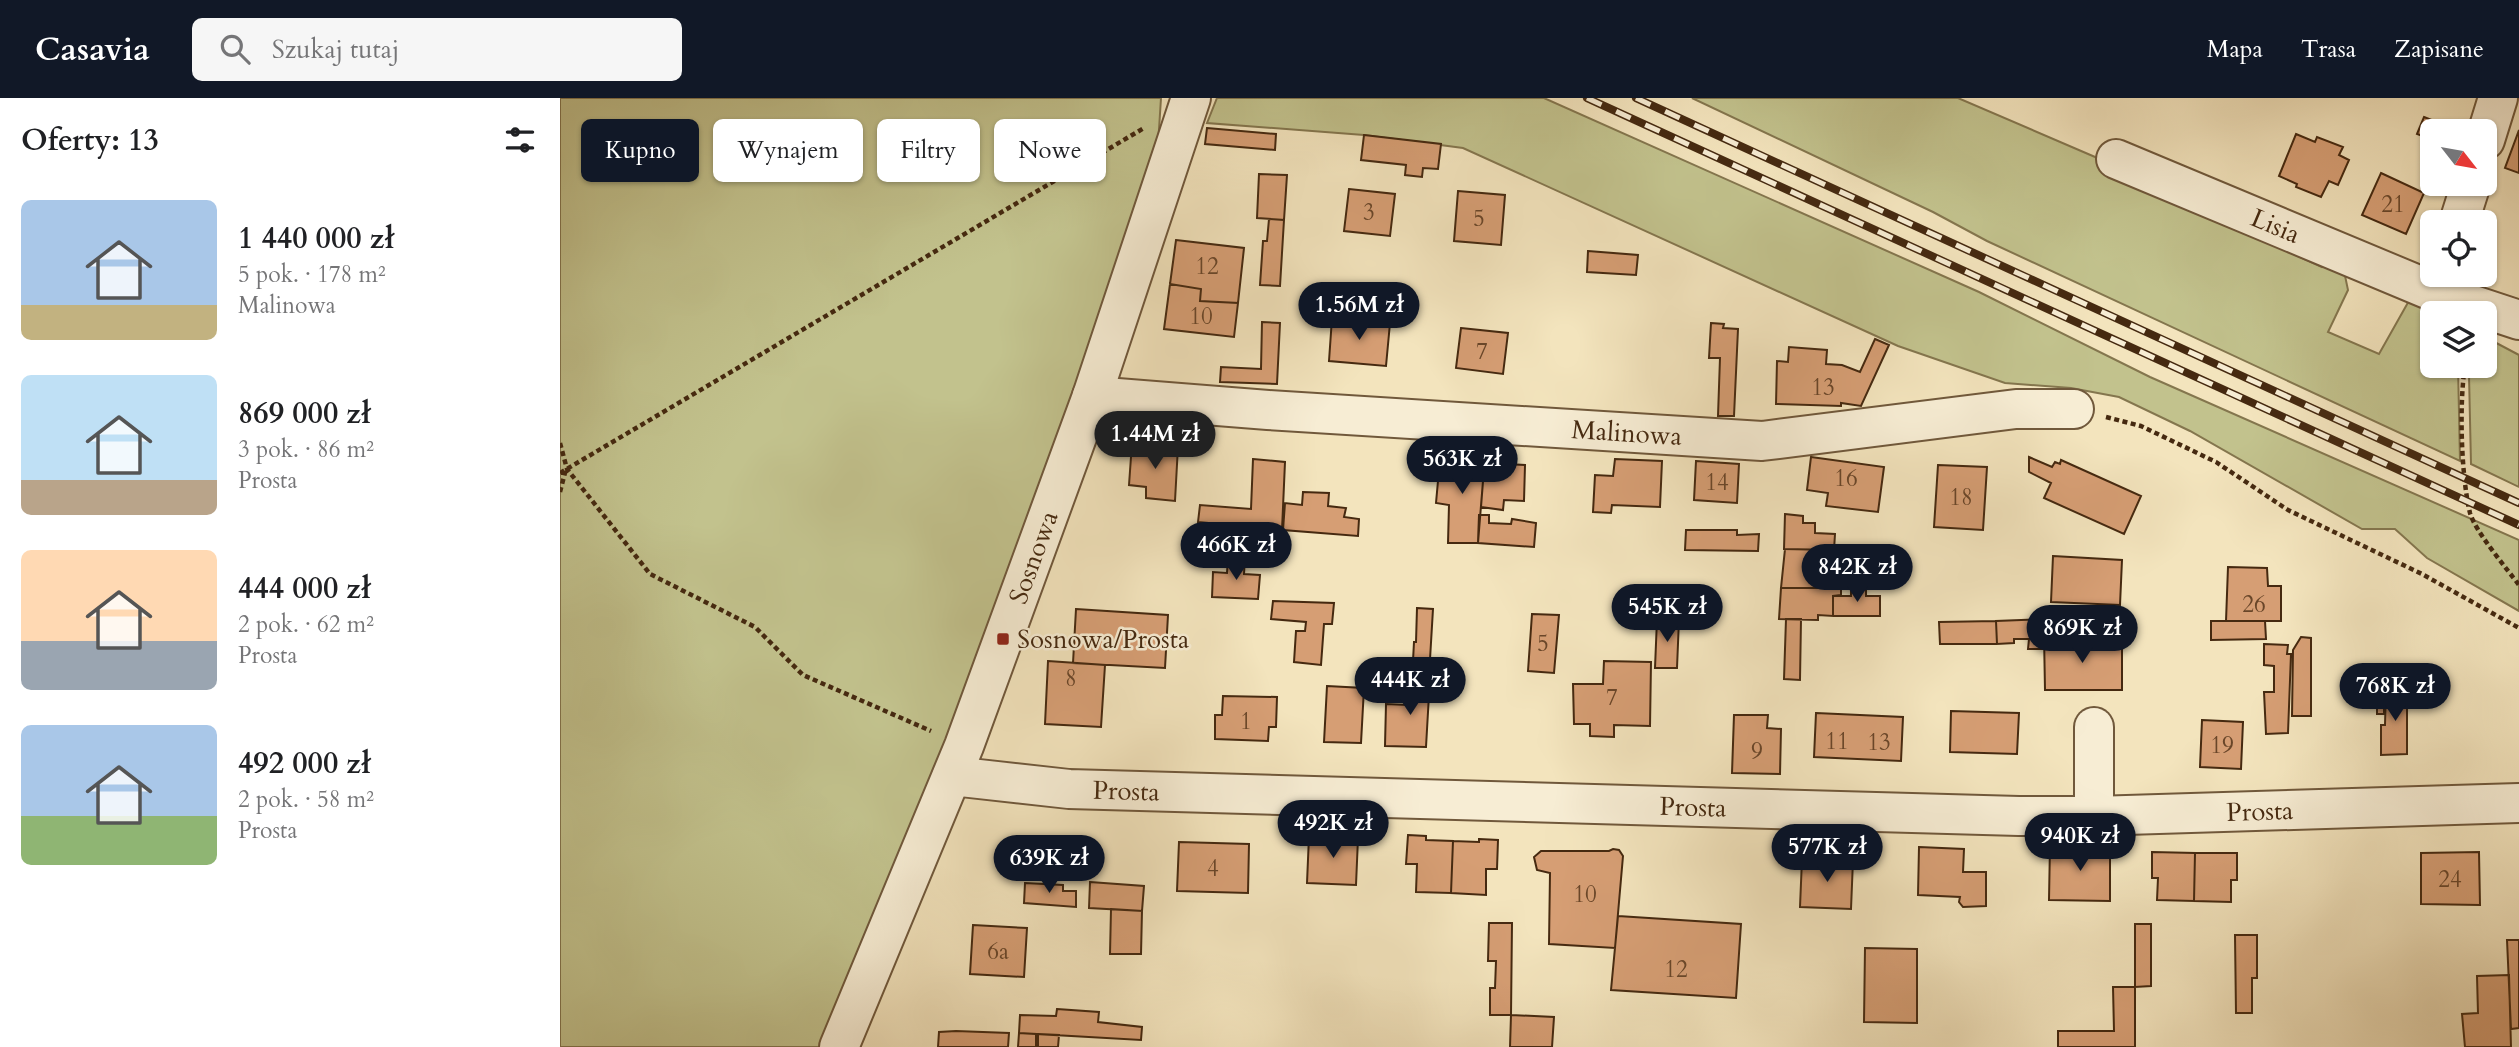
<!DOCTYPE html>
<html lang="pl">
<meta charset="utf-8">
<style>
body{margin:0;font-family:Cardo,serif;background:#f6f6f6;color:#202124;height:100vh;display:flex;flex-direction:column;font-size:26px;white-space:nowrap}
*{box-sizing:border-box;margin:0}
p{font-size:23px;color:#757577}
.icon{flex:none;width:38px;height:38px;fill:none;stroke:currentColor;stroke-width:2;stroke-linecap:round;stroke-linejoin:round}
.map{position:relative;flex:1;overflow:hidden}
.details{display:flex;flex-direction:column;background:#fff;width:560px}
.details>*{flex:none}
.banner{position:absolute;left:21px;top:21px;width:665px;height:63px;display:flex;gap:14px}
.needle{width:46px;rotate:121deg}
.tools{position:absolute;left:1860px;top:21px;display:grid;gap:14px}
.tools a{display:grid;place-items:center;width:77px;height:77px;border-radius:10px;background:#fff;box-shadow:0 2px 5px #0004;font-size:35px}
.price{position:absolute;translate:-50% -60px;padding:0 16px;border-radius:24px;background:#111827;color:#fff;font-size:23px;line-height:46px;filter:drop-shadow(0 2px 4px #0008)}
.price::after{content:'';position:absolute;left:50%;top:42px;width:21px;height:16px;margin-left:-10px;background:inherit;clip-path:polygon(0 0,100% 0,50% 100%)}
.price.active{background:#222;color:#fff}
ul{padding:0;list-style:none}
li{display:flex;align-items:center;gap:21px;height:175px;padding:0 21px}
li span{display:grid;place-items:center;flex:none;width:196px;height:140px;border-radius:10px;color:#555}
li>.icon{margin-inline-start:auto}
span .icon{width:84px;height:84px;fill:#fffc;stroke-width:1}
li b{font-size:30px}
h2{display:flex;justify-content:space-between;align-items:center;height:84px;padding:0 21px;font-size:30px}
.pill{padding:0 24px;border-radius:10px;background:#fff;box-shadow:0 2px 5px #0004;font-size:24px;line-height:63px}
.pill.active{background:#111827;color:#fff}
header{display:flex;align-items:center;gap:42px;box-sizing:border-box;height:98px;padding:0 35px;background:#111827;color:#fff}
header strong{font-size:33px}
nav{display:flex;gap:38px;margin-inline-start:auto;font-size:24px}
.search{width:490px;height:63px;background:#f6f6f6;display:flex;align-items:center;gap:18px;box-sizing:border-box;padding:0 24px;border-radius:10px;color:#757577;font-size:26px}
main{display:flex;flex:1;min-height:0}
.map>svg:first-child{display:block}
</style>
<header>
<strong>Casavia</strong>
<div class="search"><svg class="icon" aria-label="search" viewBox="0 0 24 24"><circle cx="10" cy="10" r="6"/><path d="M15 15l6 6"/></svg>Szukaj tutaj</div>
<nav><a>Mapa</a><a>Trasa</a><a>Zapisane</a></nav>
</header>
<main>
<section class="details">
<h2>Oferty: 13<svg class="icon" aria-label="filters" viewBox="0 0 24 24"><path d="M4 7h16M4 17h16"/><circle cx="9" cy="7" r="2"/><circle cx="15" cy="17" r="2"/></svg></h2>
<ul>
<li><span style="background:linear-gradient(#a9c7e8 75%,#c2b280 0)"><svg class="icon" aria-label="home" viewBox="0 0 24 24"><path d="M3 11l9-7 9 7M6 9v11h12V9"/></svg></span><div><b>1 440 000 zł</b><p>5 pok. · 178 m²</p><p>Malinowa</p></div></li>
<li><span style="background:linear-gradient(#bfe0f5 75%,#b9a48a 0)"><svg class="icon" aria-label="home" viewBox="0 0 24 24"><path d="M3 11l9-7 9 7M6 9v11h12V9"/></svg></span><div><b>869 000 zł</b><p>3 pok. · 86 m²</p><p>Prosta</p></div></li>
<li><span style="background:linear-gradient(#ffd9b3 65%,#9aa5b1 0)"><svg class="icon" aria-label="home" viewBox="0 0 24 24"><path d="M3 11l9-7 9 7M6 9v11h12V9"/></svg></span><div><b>444 000 zł</b><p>2 pok. · 62 m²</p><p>Prosta</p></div></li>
<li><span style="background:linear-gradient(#a9c7e8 65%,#8fb573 0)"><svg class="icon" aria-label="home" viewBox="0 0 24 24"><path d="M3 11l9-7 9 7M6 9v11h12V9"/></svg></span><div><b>492 000 zł</b><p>2 pok. · 58 m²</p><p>Prosta</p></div></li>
</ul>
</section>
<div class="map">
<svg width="1959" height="949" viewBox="0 0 1959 949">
<rect width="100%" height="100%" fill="#f3e4bd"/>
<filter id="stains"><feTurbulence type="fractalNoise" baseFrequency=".00286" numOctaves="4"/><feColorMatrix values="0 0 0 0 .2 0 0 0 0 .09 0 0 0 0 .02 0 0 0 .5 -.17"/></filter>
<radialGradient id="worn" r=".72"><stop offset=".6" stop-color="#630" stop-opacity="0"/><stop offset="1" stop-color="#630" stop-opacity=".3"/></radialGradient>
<path fill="#c2c28d" stroke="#84764e" stroke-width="2" d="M 0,0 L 601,0 L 598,47 L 496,348 L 381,660 L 260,949 L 0,949 Z
M 657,0 L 984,0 L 1419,194 L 1590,279 L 1959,442 L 1959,513 L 1867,460 L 1835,431 L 1802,431 L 1630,333 L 1559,299 L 1511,290 L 1445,285 L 1338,248 L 903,50 L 804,37 L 647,25 Z
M 1132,0 L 1398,0 L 1556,68 L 1609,100 L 1762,169 L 1770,164 L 1783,168 L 1788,192 L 1768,234 L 1819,256 L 1850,201 L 1895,215 L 1872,215 L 1872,268 L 1898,268 L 1900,363 L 1427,143 L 1373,114 Z
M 1925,239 L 1959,257 L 1959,389 L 1911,366 L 1909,277 L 1911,268 L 1925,268 Z"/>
<path fill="#d69e74" stroke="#452910" stroke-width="2" d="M 1864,19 L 1899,33 L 1872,33 L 1872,57 L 1863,54 L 1868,40 L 1857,36 Z
M 647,30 L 716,36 L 715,52 L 645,46 Z
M 1959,32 L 1959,75 L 1945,70 Z
M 1736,36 L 1755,44 L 1757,39 L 1783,49 L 1779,57 L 1789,62 L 1778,87 L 1769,83 L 1761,99 L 1736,89 L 1737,86 L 1719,78 Z
M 804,37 L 881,46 L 878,71 L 863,70 L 862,79 L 845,77 L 846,67 L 801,62 Z
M 1821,75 L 1864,95 L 1846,136 L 1802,117 Z
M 699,76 L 727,77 L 724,122 L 697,120 Z
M 789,91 L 835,96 L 830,138 L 784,133 Z
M 898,93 L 945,97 L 941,147 L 894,143 Z
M 709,121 L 724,122 L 720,188 L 700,187 L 703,143 L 707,143 Z
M 616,142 L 684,150 L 678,205 L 640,203 L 641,191 L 610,186 Z
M 1028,153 L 1078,157 L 1076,177 L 1027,174 Z
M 610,186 L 641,191 L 640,203 L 678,205 L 674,239 L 604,231 Z
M 772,220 L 830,225 L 826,268 L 769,263 Z
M 702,224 L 720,225 L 717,286 L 660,284 L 661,269 L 701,271 Z
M 1151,225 L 1164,226 L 1163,230 L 1178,231 L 1174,318 L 1158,318 L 1160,260 L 1149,260 Z
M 901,230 L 948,235 L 943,276 L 896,270 Z
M 1315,241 L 1329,247 L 1301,308 L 1281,305 L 1281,308 L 1216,306 L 1217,263 L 1228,264 L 1229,249 L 1267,252 L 1266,266 L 1282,267 L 1300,274 Z
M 574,344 L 574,350 L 594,352 L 594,346 L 618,348 L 615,403 L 586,400 L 586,389 L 569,387 L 572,345 Z
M 903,356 L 925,358 L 918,445 L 888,445 L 889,407 L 876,405 L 880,361 L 903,362 Z
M 925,358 L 946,359 L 946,366 L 965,367 L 964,403 L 944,402 L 943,412 L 921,409 Z
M 1251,359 L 1324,369 L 1318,414 L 1266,408 L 1268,395 L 1247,392 Z
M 1469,359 L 1492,369 L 1495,364 L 1500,366 L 1501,362 L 1581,398 L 1564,436 L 1484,400 L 1491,385 L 1469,374 Z
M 693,361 L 725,364 L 722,432 L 638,424 L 640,407 L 691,411 Z
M 1055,361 L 1102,363 L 1100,409 L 1052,407 L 1051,415 L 1033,414 L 1035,377 L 1053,378 Z
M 1136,363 L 1179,366 L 1177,405 L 1134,402 Z
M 1378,367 L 1427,369 L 1423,432 L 1374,429 Z
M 743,394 L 769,395 L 768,408 L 786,410 L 784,419 L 799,421 L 798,438 L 723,432 L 725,405 L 742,407 Z
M 1225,416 L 1243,418 L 1243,425 L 1255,425 L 1255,435 L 1275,436 L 1274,452 L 1224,451 Z
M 919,417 L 929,417 L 929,425 L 951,426 L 952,421 L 976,425 L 974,449 L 918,445 Z
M 1126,432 L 1177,432 L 1177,437 L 1199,436 L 1198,453 L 1125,452 Z
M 1225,451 L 1274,452 L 1275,490 L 1221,490 Z
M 668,458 L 685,459 L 684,476 L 700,477 L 698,501 L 652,499 L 653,474 L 667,475 Z
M 1493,458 L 1562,462 L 1560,507 L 1491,504 Z
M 1668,469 L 1707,470 L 1708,488 L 1721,488 L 1721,523 L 1666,523 Z
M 1291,489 L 1306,489 L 1306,498 L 1320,498 L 1320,518 L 1273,518 L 1273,498 L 1291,498 Z
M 1221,490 L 1281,490 L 1281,497 L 1273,498 L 1273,518 L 1258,517 L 1258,522 L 1219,521 Z
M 713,503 L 774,505 L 772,526 L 764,526 L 761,567 L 734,564 L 736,533 L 745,533 L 746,524 L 711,521 Z
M 857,510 L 873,511 L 869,578 L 849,577 L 849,563 L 853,563 L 854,544 L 856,544 Z
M 516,511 L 608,517 L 605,570 L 513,565 Z
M 972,516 L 999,517 L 994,575 L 968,573 Z
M 1097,521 L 1119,521 L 1117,570 L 1095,570 Z
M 1226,521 L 1241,521 L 1240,582 L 1224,581 Z
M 1485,521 L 1484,551 L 1468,551 L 1469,541 L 1454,541 L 1454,545 L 1437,546 L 1436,523 Z
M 1436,523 L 1437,546 L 1380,546 L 1379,524 Z
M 1651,523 L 1705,523 L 1706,541 L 1651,542 Z
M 1484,537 L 1517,537 L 1517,546 L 1562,545 L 1562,592 L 1485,592 Z
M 1741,539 L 1751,540 L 1751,618 L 1732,618 L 1733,552 Z
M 1704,546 L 1728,547 L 1727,556 L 1731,556 L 1728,635 L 1706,636 L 1704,594 L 1714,594 L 1714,568 L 1704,567 Z
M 488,563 L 545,567 L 541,629 L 485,626 Z
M 1044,563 L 1091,564 L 1090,628 L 1054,627 L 1054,639 L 1030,638 L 1030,626 L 1014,626 L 1013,586 L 1043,586 Z
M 850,578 L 870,579 L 866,649 L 825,648 L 826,606 L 848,607 Z
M 767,588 L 804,590 L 801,645 L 764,644 Z
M 1817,588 L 1824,588 L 1824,616 L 1817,616 Z
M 1826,590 L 1847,590 L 1847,656 L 1821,657 L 1821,627 L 1825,627 Z
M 663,598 L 717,599 L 716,629 L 709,629 L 708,643 L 655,641 L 655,617 L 662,617 Z
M 1391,613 L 1459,615 L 1457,656 L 1390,654 Z
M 1256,615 L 1343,619 L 1341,663 L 1254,659 Z
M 1174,617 L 1208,617 L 1207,630 L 1221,631 L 1220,676 L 1172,675 Z
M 1642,622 L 1683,624 L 1681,671 L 1640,669 Z
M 848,737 L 866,738 L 866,742 L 893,743 L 891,795 L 856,794 L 857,766 L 846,766 Z
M 749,738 L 798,740 L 796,787 L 747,785 Z
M 919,741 L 938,742 L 937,771 L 926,771 L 926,797 L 891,795 L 893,743 L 919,744 Z
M 619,744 L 689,746 L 688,795 L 617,793 Z
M 1490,747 L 1550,748 L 1550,803 L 1489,802 Z
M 1359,749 L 1404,751 L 1403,774 L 1426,774 L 1426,808 L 1403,809 L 1399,804 L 1400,799 L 1358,797 Z
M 1053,751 L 1059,752 L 1063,758 L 1055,850 L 989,846 L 990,775 L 977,772 L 974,759 L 981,753 L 1049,753 Z
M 1592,754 L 1635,755 L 1634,803 L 1597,802 L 1598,780 L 1592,780 Z
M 1919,754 L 1920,807 L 1861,806 L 1861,755 Z
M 1635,755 L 1677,755 L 1677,782 L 1671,782 L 1671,804 L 1634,803 Z
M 1242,761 L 1293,762 L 1291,811 L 1240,809 Z
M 530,784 L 584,788 L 582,813 L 529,810 Z
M 465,785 L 503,787 L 503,793 L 516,793 L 516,809 L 464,805 Z
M 551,811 L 582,813 L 581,856 L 550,856 Z
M 1058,818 L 1181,826 L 1176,900 L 1051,892 Z
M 929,825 L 952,825 L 951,917 L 930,917 L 930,890 L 935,890 L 936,863 L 928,863 Z
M 1575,826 L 1591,826 L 1591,888 L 1575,889 Z
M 413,827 L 467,830 L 464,879 L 410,876 Z
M 1675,837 L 1697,837 L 1697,880 L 1692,880 L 1692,915 L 1676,915 Z
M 1947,842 L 1959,842 L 1959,930 L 1951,931 Z
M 1305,850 L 1357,851 L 1357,925 L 1304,924 Z
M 1949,877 L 1951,949 L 1905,949 L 1902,916 L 1918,915 L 1917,878 Z
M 1553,889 L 1575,889 L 1575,949 L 1498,949 L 1498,933 L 1554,933 Z
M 497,911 L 539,914 L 538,924 L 582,929 L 581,942 L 459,935 L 460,917 L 496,918 Z
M 951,917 L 994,919 L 992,949 L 950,949 Z
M 396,933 L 449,935 L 448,949 L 378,949 L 379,934 Z
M 459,935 L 476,936 L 476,949 L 458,949 Z
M 478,936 L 499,937 L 498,949 L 478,949 Z"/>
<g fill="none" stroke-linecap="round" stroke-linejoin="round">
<g stroke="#70583b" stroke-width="42">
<g id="minor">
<path d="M 1925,42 L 1938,0"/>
<path id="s1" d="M 1556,61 L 1877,195 L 1959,222"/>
<path d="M 1899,124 L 1911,86"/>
<path id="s2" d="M 532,298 L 708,312 L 1202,343 L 1456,311 L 1514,311"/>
<path d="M 1534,629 L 1534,718"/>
<path id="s3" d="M 392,678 L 509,691 L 1459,718 L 1534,718 L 1959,705"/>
<path id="s4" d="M 279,949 L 404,648 L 532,298 L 631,0"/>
</g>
</g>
<path stroke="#452910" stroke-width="4.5" stroke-dasharray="5 3.5" stroke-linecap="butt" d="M 1905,268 C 1899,305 1901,378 1910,415 C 1915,433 1947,471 1959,487
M 1546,319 L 1581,328 L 1656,364 L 1728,412 L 1862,476 L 1959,530
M 0,345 L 7,371 L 90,476 L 195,529 L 243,577 L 371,633
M 0,375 L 584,30
M 0,394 L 6,371"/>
<use href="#minor" stroke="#f7edd4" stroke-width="38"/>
<g stroke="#452910" stroke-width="8">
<path id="rail" d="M 1027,0 L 1959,427
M 1076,0 L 1959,405"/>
</g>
<use href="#rail" stroke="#f7edd4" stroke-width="5" stroke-dasharray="16" stroke-linecap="butt"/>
</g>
<rect fill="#8f2418" stroke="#f7edd4" stroke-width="2.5" x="436" y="534" width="14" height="14" rx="3.5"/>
<g text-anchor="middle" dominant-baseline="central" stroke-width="5" stroke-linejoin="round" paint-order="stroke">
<g font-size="23" fill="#694629">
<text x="1833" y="106">21</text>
<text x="809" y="114">3</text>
<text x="919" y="120">5</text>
<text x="647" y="168">12</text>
<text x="641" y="218">10</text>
<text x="922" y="253">7</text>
<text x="1263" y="289">13</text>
<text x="1286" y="380">16</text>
<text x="1157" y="384">14</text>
<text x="1401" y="399">18</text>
<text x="1694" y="506">26</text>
<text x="983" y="545">5</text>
<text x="511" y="580">8</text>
<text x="1052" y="599">7</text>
<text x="686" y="623">1</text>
<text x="1277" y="643">11</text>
<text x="1319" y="644">13</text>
<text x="1662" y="647">19</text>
<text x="1197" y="653">9</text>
<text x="653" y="770">4</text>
<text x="1890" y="781">24</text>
<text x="1025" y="796">10</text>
<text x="438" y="853">6a</text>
<text x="1116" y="871">12</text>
</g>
<g font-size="26" fill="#452910" stroke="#f7edd4">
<text stroke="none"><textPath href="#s1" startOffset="173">Lisia</textPath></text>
<text stroke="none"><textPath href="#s2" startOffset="536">Malinowa</textPath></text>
<text stroke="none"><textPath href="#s4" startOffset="527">Sosnowa</textPath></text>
<text stroke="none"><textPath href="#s3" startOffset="175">Prosta</textPath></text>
<text stroke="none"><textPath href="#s3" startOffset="742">Prosta</textPath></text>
<text stroke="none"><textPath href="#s3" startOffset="1309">Prosta</textPath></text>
</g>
<g font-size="26" fill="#452910" stroke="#f7edd4" text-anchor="start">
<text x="457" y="541">Sosnowa/Prosta</text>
</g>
</g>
<rect width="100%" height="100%" filter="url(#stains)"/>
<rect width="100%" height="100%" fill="url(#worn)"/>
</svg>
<div class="tools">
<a><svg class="needle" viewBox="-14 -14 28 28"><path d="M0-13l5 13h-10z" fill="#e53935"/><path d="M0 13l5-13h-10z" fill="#757577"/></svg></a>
<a><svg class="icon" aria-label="locate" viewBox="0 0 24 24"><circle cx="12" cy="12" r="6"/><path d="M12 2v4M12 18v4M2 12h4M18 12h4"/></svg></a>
<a><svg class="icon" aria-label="layers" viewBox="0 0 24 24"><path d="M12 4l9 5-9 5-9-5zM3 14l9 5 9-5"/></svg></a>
</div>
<b class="price" style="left:799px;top:244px">1.56M zł</b>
<b class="price active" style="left:595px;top:373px">1.44M zł</b>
<b class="price" style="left:902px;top:398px">563K zł</b>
<b class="price" style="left:676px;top:484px">466K zł</b>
<b class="price" style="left:1297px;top:506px">842K zł</b>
<b class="price" style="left:1107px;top:546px">545K zł</b>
<b class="price" style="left:1522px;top:567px">869K zł</b>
<b class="price" style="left:850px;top:619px">444K zł</b>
<b class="price" style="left:1835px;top:625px">768K zł</b>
<b class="price" style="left:773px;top:762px">492K zł</b>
<b class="price" style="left:1520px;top:775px">940K zł</b>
<b class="price" style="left:1267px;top:786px">577K zł</b>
<b class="price" style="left:489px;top:797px">639K zł</b>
<div class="banner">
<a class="pill active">Kupno</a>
<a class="pill">Wynajem</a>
<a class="pill">Filtry</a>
<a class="pill">Nowe</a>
</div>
</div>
</main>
